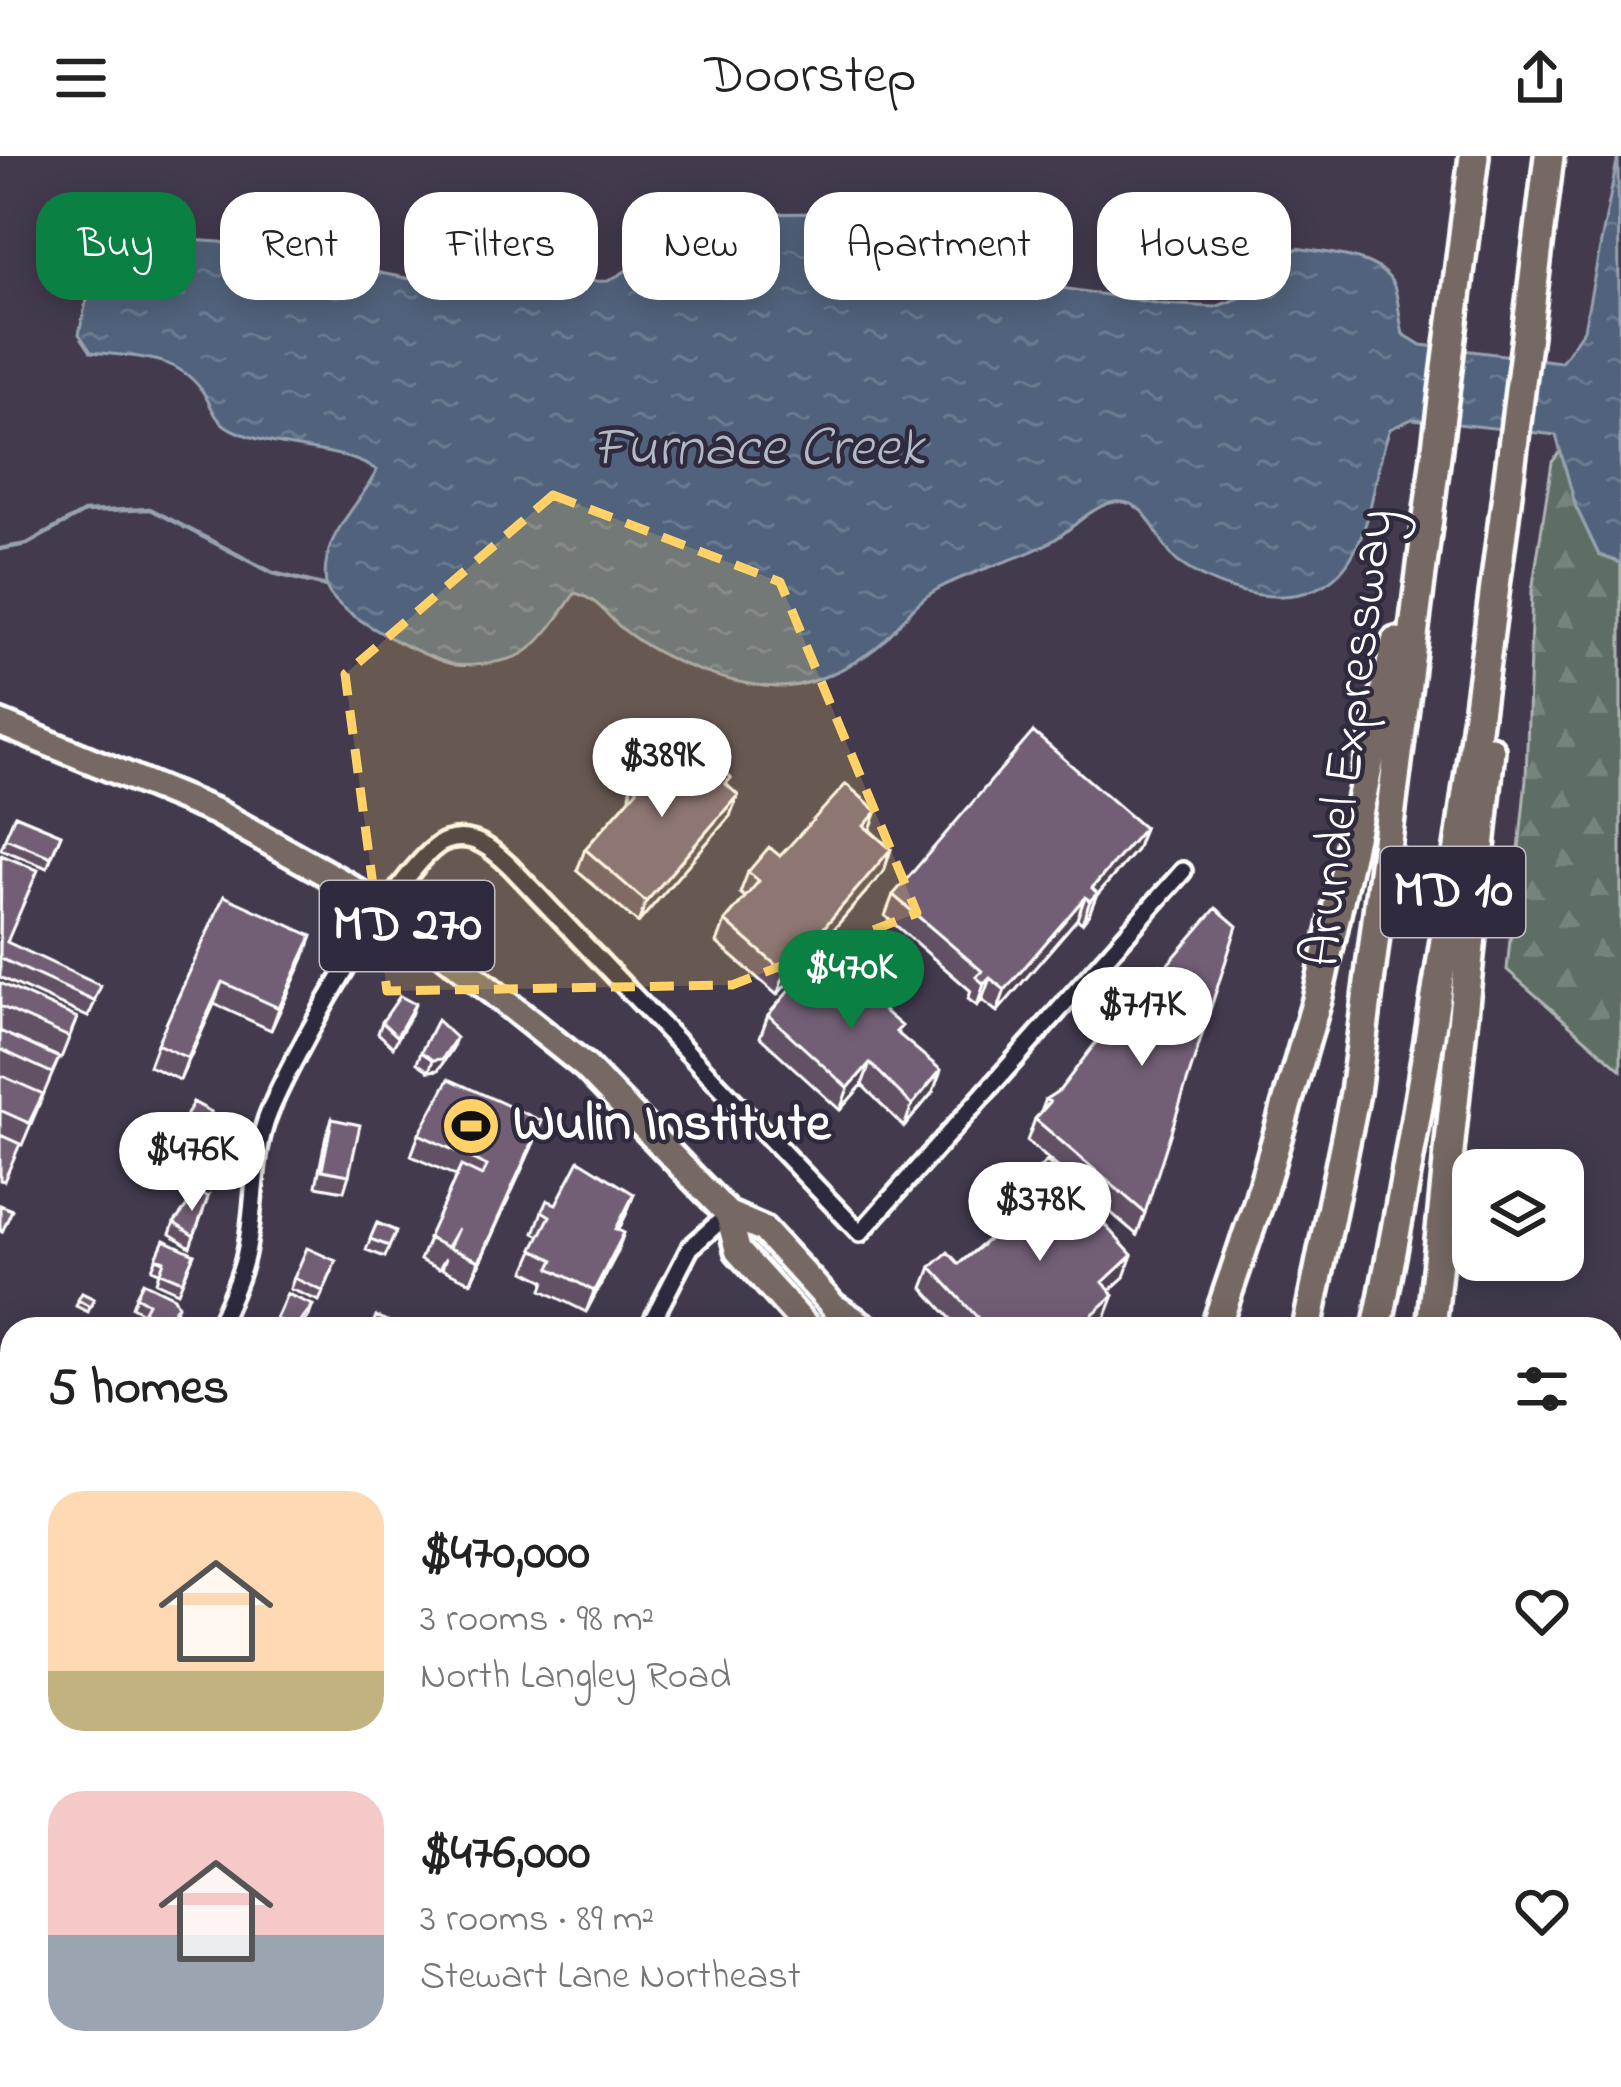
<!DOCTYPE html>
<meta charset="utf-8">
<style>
body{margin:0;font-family:"Indie Flower",sans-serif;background:#f2f2f2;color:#222;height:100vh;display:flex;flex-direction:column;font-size:45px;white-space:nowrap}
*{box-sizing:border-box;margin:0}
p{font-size:39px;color:#767676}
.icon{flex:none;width:66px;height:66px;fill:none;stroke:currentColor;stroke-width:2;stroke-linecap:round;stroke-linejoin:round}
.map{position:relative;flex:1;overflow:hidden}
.drawer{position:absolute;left:0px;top:1161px;width:1623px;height:771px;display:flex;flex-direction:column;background:#fff;border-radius:36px 36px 0 0;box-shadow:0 6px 30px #0003}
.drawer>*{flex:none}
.hud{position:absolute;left:36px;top:36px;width:1551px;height:108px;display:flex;gap:24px}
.tools{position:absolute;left:1452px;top:993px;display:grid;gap:24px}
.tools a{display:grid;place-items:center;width:132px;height:132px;border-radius:24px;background:#fff;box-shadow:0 6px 30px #0003;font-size:60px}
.price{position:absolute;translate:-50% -102px;padding:0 27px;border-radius:42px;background:#fff;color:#222;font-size:39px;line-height:78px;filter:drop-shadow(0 3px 6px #0008)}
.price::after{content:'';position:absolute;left:50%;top:72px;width:36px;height:27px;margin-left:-18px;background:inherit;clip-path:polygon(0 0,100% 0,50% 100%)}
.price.active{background:#0b8043;color:#fff}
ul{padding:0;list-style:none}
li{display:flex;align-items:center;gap:36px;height:300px;padding:0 48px}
li span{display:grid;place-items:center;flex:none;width:336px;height:240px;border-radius:36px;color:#555}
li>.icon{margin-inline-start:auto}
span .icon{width:144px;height:144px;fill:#fffc;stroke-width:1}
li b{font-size:51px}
h2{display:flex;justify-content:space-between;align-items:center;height:144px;padding:0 48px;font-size:51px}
.pill{padding:0 42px;border-radius:36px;background:#fff;box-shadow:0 6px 30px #0003;font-size:42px;line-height:108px}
.pill.active{background:#0b8043;color:#fff}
header{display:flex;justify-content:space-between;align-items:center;height:156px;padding:0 48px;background:#fff;font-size:54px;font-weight:600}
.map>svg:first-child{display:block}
</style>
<header><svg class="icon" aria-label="menu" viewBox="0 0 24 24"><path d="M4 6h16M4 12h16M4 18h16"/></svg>Doorstep<svg class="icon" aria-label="share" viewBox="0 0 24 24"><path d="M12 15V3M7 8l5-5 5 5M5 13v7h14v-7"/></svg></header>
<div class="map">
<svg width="1621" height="1931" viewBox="0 0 1621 1931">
<defs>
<pattern id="forest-firs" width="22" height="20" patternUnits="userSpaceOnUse" patternTransform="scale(3)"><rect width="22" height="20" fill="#5e6e65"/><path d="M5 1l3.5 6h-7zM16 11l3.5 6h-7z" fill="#76847c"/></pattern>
<pattern id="water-ripples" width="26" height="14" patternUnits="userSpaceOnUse" patternTransform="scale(3)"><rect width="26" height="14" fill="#51647c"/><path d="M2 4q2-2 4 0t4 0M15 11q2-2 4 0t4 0" fill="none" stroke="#6b7b90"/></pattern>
</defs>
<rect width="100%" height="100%" fill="#433a4e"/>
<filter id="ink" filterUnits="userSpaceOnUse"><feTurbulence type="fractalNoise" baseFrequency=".00833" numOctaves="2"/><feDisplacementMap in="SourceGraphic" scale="24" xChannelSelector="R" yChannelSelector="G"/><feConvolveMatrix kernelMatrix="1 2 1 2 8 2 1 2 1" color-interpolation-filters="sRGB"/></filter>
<g filter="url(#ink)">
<path fill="url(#forest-firs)" stroke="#aeb6b2" stroke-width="3" d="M 1563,292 L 1576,351 L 1599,399 L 1621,407 L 1621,914 L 1507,814 L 1526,623 L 1532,435 L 1552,306 Z"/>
<path fill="url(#water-ripples)" stroke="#97a2b0" stroke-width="3" d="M 1618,0 L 1621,407 L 1599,399 L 1576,351 L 1556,279 L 1412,263 L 1390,273 C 1373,315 1375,363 1350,403 C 1313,463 1225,440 1178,406 C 1157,390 1151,342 1115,346 C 1093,349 1072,373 1054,384 C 1017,406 972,413 936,434 C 910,449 899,473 877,491 C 853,510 809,532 777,531 C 727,529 663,505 624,474 C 605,459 600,444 575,437 C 561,457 542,488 520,499 C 506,506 470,511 456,509 C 428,504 330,456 326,429 C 319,380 359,352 377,314 C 334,289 281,295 235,275 C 212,265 214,251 201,233 C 174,197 131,201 91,196 L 79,178 L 86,146 L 126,101 L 173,83 L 220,86 L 447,130 L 523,137 L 555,126 L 608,125 L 702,71 L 737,58 L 833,57 L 894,71 L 994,121 L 1162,148 L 1215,151 L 1251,138 L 1271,108 L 1298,92 C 1327,98 1380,98 1394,130 C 1399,144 1399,163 1403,178 L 1421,189 L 1561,206 L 1584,173 Z"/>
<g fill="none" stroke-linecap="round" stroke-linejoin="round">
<path stroke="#97a2b0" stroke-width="4.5" d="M 0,393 L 27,388 L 84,356 L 150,353 L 273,417 L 326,430"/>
<g stroke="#fff" stroke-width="24">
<path id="minor" d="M 217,1173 C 227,1151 238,1128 244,1105 C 256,1060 251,1013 265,968 C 279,921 404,698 446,685 C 473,676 492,693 510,710 L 860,1077 L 1183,715
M 648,1173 L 690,1092 L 728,1058
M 0,1447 L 12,1452
M 0,1650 L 12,1624
M 1611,1811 L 1621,1810
M 1611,1848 L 1615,1931
M 1487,1920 L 1488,1931
M 253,1931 L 259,1920
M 695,1931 L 699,1920"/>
</g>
<g stroke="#fff" stroke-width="33">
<path id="primary" d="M 0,567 L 216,656 L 345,728 L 430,786 L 585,910 L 728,1058 L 763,1073 L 849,1167
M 728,1058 L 738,1095 L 809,1173
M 1244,1920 L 1246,1931
M 1277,1920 L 1278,1931"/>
</g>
<g stroke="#fff" stroke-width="36">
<path id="motorway" d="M 837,1154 L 866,1173
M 1215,1173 L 1257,1051 L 1317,844 L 1396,486
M 1307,1173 L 1355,937 L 1474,0
M 1377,1173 C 1454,785 1501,392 1549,0
M 1431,1173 L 1490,594
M 976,1931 L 978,1920
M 1074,1931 L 1078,1920
M 1149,1931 L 1154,1920
M 1352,1931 L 1353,1920"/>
</g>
<use href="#minor" stroke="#2f2a3d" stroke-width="15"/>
<use href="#primary" stroke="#766964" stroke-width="24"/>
<use href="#motorway" stroke="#766964" stroke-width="27"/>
</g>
<path fill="#625165" stroke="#fff" stroke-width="3" d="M 639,598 L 715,619 L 728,630 L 730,660 L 638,767 L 577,715 L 585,693 L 630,642 L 631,620 Z
M 15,659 L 61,678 L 47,712 L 1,693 Z
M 1144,672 L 1136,694 L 1096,740 L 1089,758 L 1082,767 L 1077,763 L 997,856 L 982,844 L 977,850 L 968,843 L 971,835 L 885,760 L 893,739 Z
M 870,674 L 891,693 L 884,715 L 777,839 L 717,787 L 725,765 L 745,741 L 740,737 L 748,716 L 780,700 Z
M 0,702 L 8,787 L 95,846 L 88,861 L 0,821 Z
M 224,740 L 304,802 L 271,874 L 214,848 L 180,924 L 149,910 L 157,888 Z
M 1159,811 L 1145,1057 L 1137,1079 L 1027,985 L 1035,963 L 1041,956 L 1046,943 L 1060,934 L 1106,875 L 1108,870 L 1148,831 L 1152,820 Z
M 0,827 L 77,862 L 61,902 L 14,881 L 59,902 L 22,989 L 0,979 Z
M 415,848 L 411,859 L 393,891 L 378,877 L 382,866 Z
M 768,859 L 899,878 L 933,936 L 904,971 L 862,929 L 840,954 L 760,881 Z
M 452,893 L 438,914 L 429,915 L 417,907 L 421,896 Z
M 193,946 L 211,956 L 197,989 L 178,980 Z
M 332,963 L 349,1019 L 344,1035 L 316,1030 L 326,980 Z
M 419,978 L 534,986 L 471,1126 L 442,1113 L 446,1102 L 439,1113 L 420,1104 L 456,1020 L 411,1000 Z
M 1028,1022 L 1124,1121 L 1110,1134 L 1106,1160 L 1092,1173 L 960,1173 L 923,1132 L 931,1111 L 959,1108 L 1027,1051 L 1021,1044 Z
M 634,1038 L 619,1074 L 616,1099 L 586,1156 L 542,1134 L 545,1125 L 525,1115 L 540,1080 L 534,1077 L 542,1055 L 556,1048 Z
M 208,1041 L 190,1091 L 170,1078 L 174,1067 Z
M 377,1067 L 396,1075 L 385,1101 L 366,1094 Z
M 164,1084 L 194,1098 L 178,1136 L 156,1126 L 159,1116 L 152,1113 Z
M 332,1116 L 319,1145 L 290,1133 L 294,1122 Z
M 82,1137 L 94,1143 L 88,1156 L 76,1150 Z
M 287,1138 L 309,1160 L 299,1173 L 273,1173 Z
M 136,1140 L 174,1160 L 164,1173 L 130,1173 L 136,1171 L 143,1157 L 132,1151 Z
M 12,1254 L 12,1275 L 5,1272 Z
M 12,1471 L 12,1501 L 8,1501 L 5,1508 L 0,1505 L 0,1498 Z
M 12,1744 L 12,1844 L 0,1838 L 0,1762 Z
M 12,1861 L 12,1884 L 4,1880 Z
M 307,1920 L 368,1920 L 363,1931 L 323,1931 L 306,1922 Z
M 529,1920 L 543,1931 L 530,1931 L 525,1929 Z"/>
<path fill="#504253" stroke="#fff" stroke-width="3" d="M 738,639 L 730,660 L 638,767 L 646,746 Z
M 877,655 L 869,676 L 864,670 Z
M 1144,672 L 1136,694 L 1096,740 L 1089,758 L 1082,767 L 1090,745 L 1092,732 Z
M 891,693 L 884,715 L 777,839 L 785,817 Z
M 1085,741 L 1077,763 L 997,856 L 1005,834 Z
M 312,780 L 304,802 L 271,874 L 279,852 Z
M 990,822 L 982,844 L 977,850 L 984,828 Z
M 222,826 L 214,848 L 180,924 L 188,902 Z
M 456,882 L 452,893 L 438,914 L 429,915 L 433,904 Z
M 870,907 L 862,929 L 840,954 L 848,932 Z
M 941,914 L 933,936 L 904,971 L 912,949 Z
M 542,965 L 534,986 L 471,1126 L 479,1105 Z
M 634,1038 L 626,1059 L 608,1094 L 616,1073 Z
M 624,1077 L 616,1099 L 586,1156 L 594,1135 Z
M 1132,1099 L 1124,1121 L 1095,1147 L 1103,1126 Z
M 1114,1139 L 1106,1160 L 1092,1173 L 1076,1173 Z
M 178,1149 L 174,1160 L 164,1173 L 160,1173 Z
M 313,1149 L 309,1160 L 299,1173 L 295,1173 Z
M 1578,1921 L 1574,1931 L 1541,1931 L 1544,1923 Z"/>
<path fill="#725e76" stroke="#fff" stroke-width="3" d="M 1033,576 L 1144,672 L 1092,732 L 1097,737 L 1090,745 L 1085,741 L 1005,834 L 990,822 L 984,828 L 976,821 L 982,815 L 893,739 Z
M 677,586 L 715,619 L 720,612 L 731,622 L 726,628 L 738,639 L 646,746 L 585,693 L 637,634 L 639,598 L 663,602 Z
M 846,628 L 877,655 L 864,670 L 891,693 L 785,817 L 725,765 L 759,725 L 748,716 L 769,691 L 780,700 Z
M 15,659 L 61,678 L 51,701 L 5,682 Z
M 1,699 L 38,714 L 7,786 L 101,830 L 94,845 L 0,802 Z
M 224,740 L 312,780 L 279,852 L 222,826 L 188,902 L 157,888 Z
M 1216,752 L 1237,770 L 1145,1057 L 1035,963 L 1050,946 L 1046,943 L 1060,934 L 1103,877 L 1112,873 L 1108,870 L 1156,823 L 1152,820 L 1159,811 L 1162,815 Z
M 819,800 L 902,870 L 896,876 L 941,914 L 912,949 L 870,907 L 848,932 L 768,859 Z
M 0,827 L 77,862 L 69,881 L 0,850 Z
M 400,840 L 415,848 L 397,880 L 382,866 Z
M 437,864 L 456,882 L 442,903 L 433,904 L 421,896 Z
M 0,875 L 59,902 L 52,917 L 0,893 Z
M 0,919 L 43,938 L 29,967 L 0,954 Z
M 449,923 L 542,965 L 479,1105 L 449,1092 L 458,1072 L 447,1091 L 428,1082 L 461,1010 L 482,1020 L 487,1010 L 419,978 Z
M 193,946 L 211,956 L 201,978 L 182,969 Z
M 332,963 L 360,969 L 349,1019 L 322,1014 Z
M 0,979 L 20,988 L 4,1025 L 0,1024 Z
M 579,1004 L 634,1038 L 616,1073 L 624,1077 L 594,1135 L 550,1112 L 554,1104 L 533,1093 L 550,1060 L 542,1055 L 547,1044 L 556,1048 Z
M 1047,1005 L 1132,1099 L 1103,1126 L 1114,1139 L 1076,1173 L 988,1173 L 931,1111 L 948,1096 L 959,1108 L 1031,1048 L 1042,1037 L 1028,1022 Z
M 198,1036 L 208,1041 L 194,1080 L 174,1067 Z
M 0,1049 L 12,1054 L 2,1076 L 0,1075 Z
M 377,1067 L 396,1075 L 389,1090 L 370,1083 Z
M 164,1084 L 194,1098 L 182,1125 L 160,1116 L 164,1105 L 156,1102 Z
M 307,1092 L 336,1105 L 323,1135 L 294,1122 Z
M 143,1126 L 174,1141 L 178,1149 L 160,1173 L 152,1173 L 138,1166 L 148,1147 L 136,1140 Z
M 82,1137 L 94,1143 L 90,1151 L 78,1144 Z
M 287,1138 L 313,1149 L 296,1171 L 276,1163 Z
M 376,1160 L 388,1165 L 385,1173 L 372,1170 Z
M 12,1471 L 12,1491 L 9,1497 L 2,1493 Z
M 0,1515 L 8,1518 L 9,1529 L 0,1544 Z
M 8,1742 L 12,1744 L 12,1776 L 0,1771 L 0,1762 Z
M 0,1782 L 12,1788 L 12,1825 L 0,1819 Z
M 0,1842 L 12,1847 L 9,1858 L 0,1854 Z
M 339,1920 L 366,1920 L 361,1931 Z
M 529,1920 L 548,1920 L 542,1930 L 527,1923 Z
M 1545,1920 L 1578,1920 L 1578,1921 L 1544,1923 Z
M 172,1923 L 186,1931 L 168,1931 Z
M 751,1925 L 766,1931 L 748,1931 Z"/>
</g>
<path fill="#ffd166" fill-opacity="0.2" stroke="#ffd166" stroke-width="9" stroke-dasharray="24 15" stroke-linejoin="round" d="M 553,339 L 780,426 L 917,757 L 732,829 L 387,835 L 345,518 Z"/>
<defs>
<g id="stadium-disc" transform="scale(3)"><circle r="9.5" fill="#ffd166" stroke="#2f2a3d"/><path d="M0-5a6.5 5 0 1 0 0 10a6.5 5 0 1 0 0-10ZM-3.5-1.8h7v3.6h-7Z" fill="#111"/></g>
</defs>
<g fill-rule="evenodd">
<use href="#stadium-disc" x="471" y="970"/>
</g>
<g text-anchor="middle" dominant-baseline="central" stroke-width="9" stroke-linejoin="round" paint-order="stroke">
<g fill="#2f2a3d" stroke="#c1bfc5" stroke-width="3">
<rect x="1381" y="691" width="144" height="90" rx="9"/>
<rect x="320" y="725" width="174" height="90" rx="9"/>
</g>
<g font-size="51" font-weight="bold" fill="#fff">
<text x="1453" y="736">MD 10</text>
<text x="407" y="770">MD 270</text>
</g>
<g font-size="54" fill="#fff" stroke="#2f2a3d">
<text transform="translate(1351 582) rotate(-83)">Arundel Expressway</text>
</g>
<g font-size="54" font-weight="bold" fill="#fff" stroke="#2f2a3d" text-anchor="start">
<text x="513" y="970">Wulin Institute</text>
</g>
<g font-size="57" font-style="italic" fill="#b1b9c4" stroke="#2f2a3d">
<text x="758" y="294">Furnace Creek</text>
</g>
</g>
</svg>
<div class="tools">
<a><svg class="icon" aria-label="layers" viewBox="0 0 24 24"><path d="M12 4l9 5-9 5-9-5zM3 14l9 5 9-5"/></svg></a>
</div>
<b class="price" style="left:662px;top:664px">$389K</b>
<b class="price active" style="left:851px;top:876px">$470K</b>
<b class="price" style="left:1142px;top:913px">$717K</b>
<b class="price" style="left:192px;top:1058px">$476K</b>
<b class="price" style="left:1040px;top:1108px">$378K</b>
<div class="hud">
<a class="pill active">Buy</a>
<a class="pill">Rent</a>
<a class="pill">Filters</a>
<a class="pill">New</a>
<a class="pill">Apartment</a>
<a class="pill">House</a>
</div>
<section class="drawer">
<h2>5 homes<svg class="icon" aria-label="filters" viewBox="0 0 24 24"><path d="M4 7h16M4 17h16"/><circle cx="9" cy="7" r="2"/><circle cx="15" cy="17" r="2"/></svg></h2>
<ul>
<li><span style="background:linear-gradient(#ffd9b3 75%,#c2b280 0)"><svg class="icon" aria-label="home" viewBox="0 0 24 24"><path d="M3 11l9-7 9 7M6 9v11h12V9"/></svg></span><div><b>$470,000</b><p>3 rooms · 98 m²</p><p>North Langley Road</p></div><svg class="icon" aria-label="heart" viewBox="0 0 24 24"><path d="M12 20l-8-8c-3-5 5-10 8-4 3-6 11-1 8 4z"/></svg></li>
<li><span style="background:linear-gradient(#f6c9c9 60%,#9aa5b1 0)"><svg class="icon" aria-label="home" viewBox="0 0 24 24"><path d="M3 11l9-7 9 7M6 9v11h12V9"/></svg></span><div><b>$476,000</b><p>3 rooms · 89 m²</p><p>Stewart Lane Northeast</p></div><svg class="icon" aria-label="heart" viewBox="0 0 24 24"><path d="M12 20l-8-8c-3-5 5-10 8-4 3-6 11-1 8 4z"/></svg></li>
</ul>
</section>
</div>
